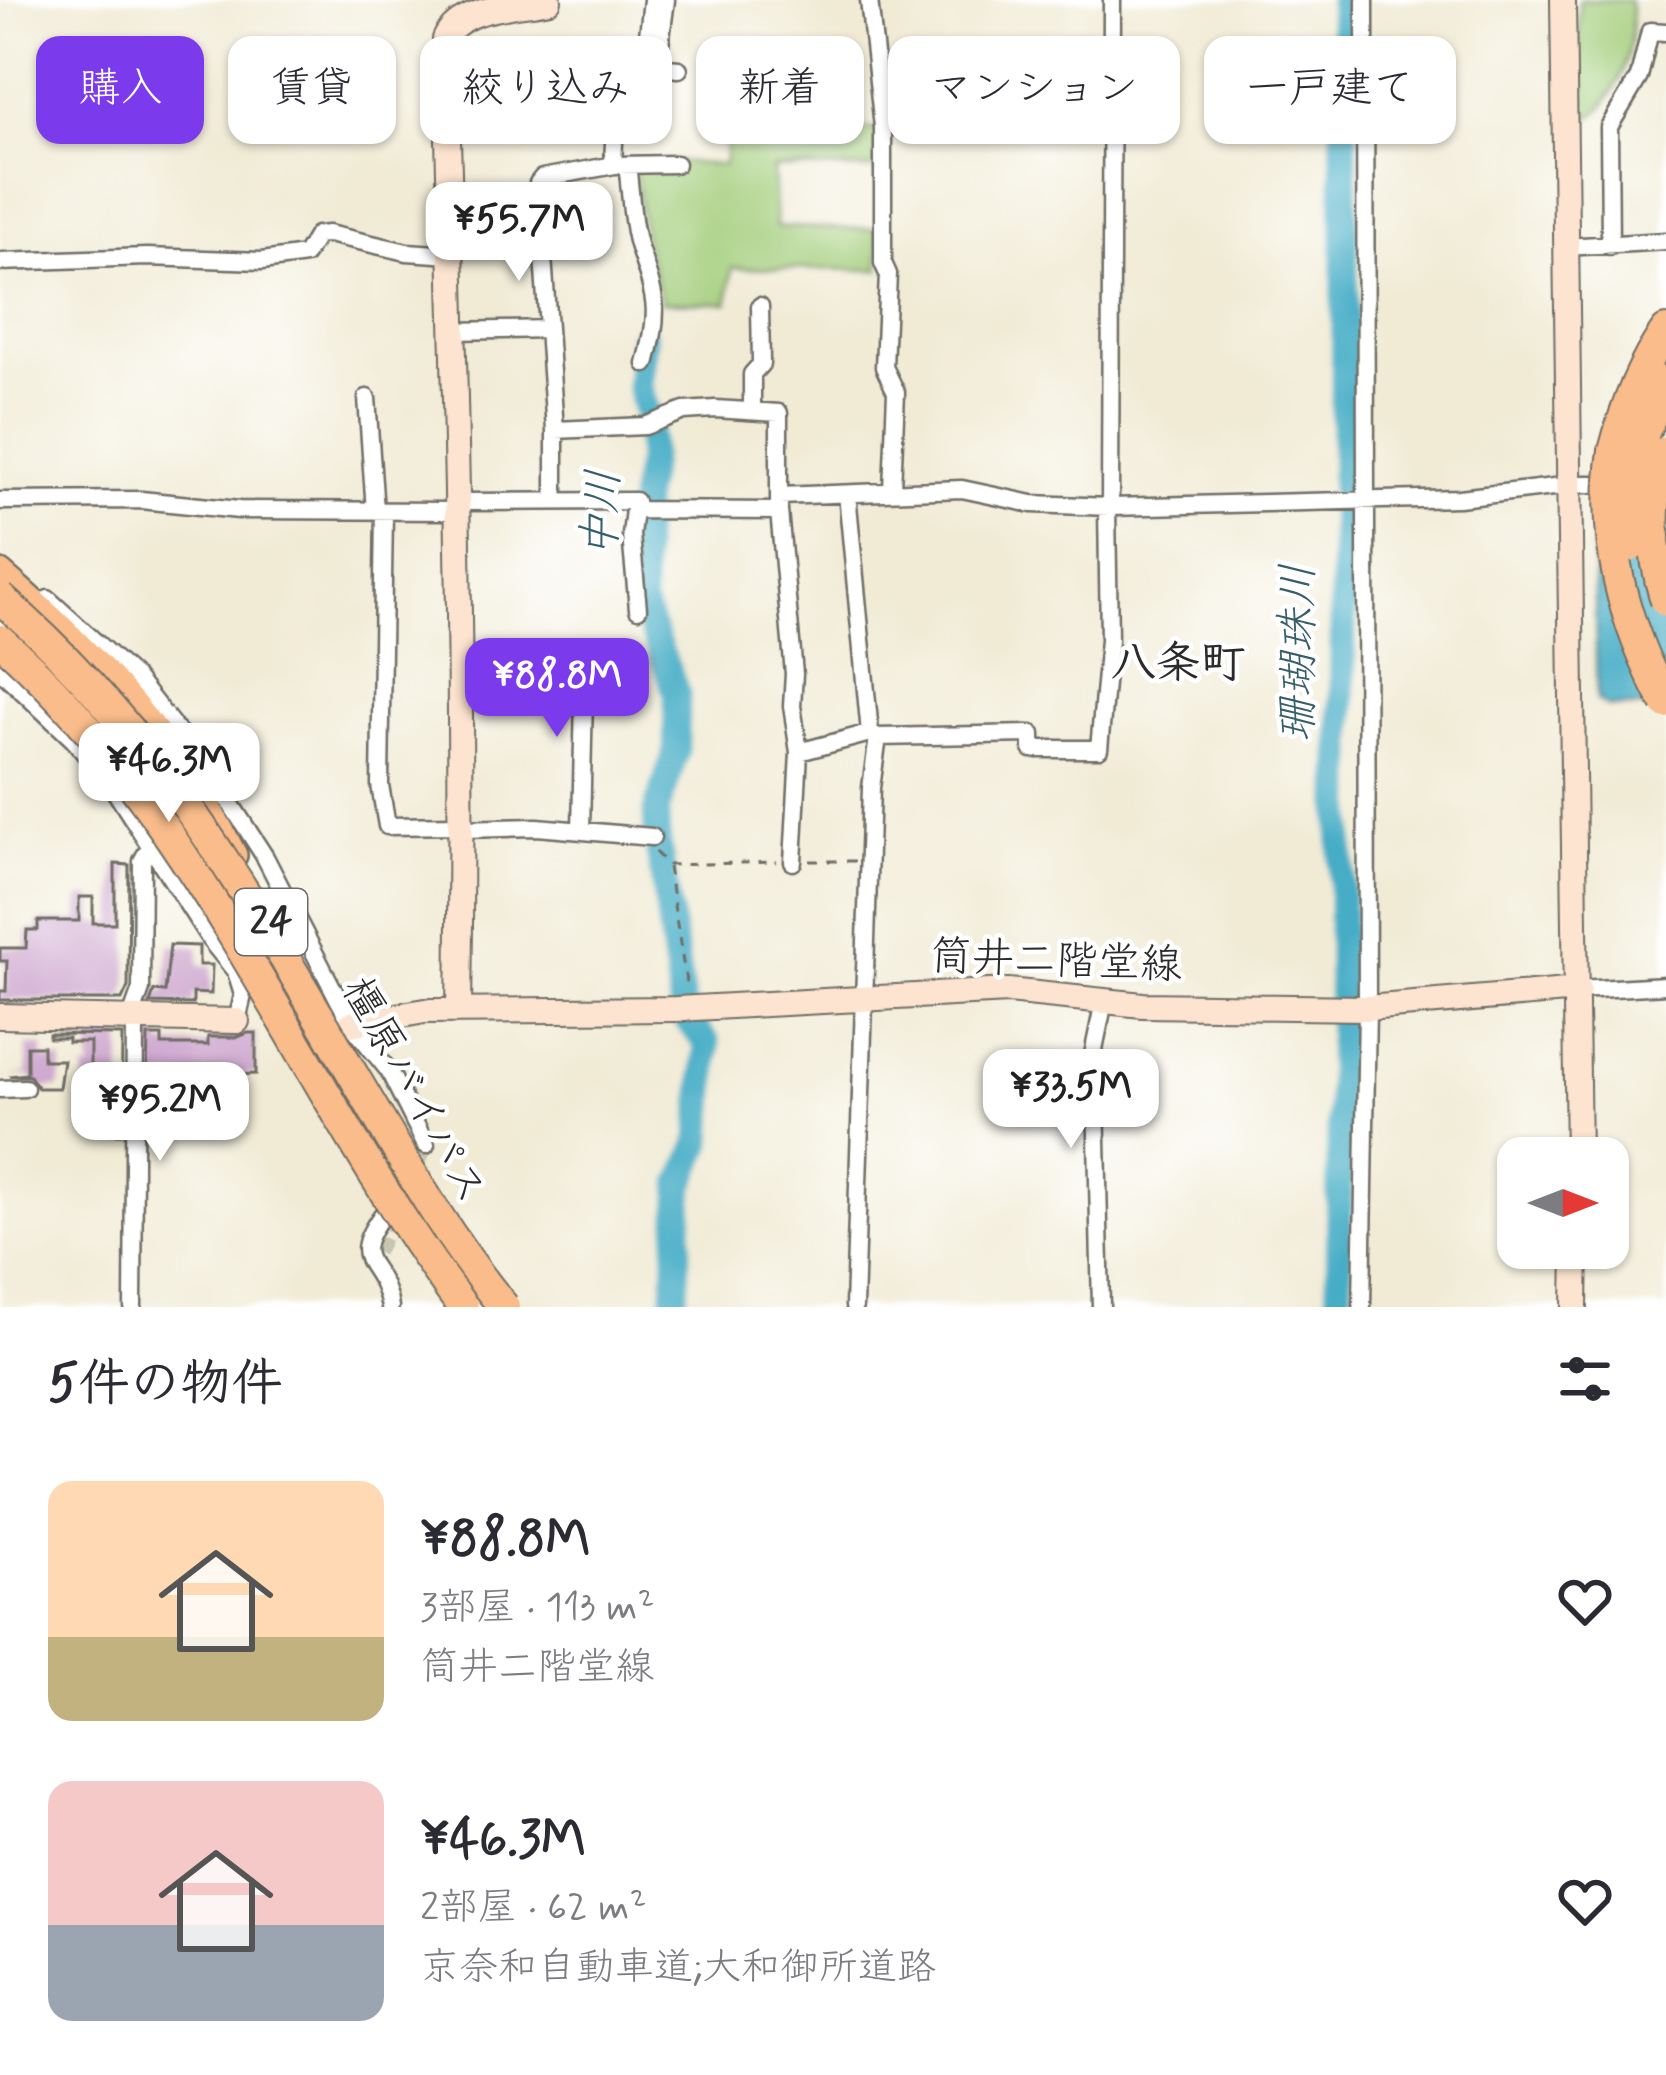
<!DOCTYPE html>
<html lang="ja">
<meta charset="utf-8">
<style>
body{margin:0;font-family:Mynerve,"Klee One",sans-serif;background:#f7f7f7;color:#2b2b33;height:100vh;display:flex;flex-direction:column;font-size:45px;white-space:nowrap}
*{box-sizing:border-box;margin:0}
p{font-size:39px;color:#7c7c81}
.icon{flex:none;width:66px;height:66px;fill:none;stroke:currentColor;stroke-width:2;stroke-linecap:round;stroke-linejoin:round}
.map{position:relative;height:1307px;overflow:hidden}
.side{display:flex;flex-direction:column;background:#fff;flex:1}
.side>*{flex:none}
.hud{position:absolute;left:36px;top:36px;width:1596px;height:108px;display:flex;gap:24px}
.needle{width:78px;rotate:90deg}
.controls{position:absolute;left:1497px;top:1137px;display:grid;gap:24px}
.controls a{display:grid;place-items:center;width:132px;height:132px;border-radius:24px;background:#fff;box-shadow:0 3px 9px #0004;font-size:60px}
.price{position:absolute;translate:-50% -102px;padding:0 27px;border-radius:24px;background:#fff;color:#222;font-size:39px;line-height:78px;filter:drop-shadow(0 3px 6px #0008)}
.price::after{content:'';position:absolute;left:50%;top:72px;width:36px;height:27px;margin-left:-18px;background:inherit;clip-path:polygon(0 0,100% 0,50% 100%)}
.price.active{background:#7c3aed;color:#fff}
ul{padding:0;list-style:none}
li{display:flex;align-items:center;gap:36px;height:300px;padding:0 48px}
li span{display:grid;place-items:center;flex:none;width:336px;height:240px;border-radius:24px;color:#555}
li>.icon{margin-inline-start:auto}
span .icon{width:144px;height:144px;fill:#fffc;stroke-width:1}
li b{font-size:51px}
h2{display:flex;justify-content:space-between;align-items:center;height:144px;padding:0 48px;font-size:51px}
.tag{padding:0 42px;border-radius:24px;background:#fff;box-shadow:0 3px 9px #0004;font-size:42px;line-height:108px}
.tag.active{background:#7c3aed;color:#fff}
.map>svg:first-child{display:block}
</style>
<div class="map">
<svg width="1666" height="1307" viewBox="0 0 1666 1307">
<rect width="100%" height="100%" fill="#fff"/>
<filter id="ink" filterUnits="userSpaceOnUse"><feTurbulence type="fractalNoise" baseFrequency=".00833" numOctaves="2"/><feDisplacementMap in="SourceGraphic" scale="24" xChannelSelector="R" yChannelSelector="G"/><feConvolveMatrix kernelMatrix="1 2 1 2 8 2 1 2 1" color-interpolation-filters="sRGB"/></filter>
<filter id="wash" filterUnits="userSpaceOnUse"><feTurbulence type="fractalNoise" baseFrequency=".004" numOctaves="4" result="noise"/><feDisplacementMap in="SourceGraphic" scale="48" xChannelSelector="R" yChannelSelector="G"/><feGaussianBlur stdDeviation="2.7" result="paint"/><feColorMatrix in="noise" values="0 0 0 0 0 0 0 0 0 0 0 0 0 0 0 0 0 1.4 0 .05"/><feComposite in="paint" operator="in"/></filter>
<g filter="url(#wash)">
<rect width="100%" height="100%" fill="#f1ebd5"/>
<path fill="#a1cc78" stroke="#667c52" stroke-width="3" d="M 1579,0 L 1630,0 C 1637,43 1621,102 1580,124 Z
M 752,79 L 796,80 L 798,127 L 877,129 L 877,169 L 773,168 L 776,227 L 877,229 L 880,270 L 732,268 L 728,303 L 662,302 L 644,238 L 635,171 L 679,162 L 724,165 L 730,116 L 752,114 Z"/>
<path fill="#47adc6" stroke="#396c78" stroke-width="3" d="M 1603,498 L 1666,498 L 1666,707 L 1608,707 L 1597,700 L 1593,507 Z"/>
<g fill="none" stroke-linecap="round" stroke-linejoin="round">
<path stroke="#47adc6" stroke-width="27" d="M 644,337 L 639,385 L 649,422 L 649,461 L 641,500 L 641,602 L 677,694 L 676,751 L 656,812 L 657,837 L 684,1016 L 707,1043 L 701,1140 L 682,1185 L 674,1307
M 1339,1307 L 1345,244 L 1342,0"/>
</g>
<g id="blocks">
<path fill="#cda5ce" d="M 115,864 L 129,865 L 128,987 L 122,1000 L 0,1000 L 0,991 L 6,991 L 7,961 L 0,961 L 0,948 L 26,948 L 27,930 L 38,930 L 38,921 L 79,921 L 79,897 L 93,897 L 93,923 L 115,923 Z
M 170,945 L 199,946 L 199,965 L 212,965 L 211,994 L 193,993 L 193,1004 L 150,1003 L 154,991 L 165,992 Z
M 248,1033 L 256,1033 L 256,1074 L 147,1078 L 148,1036 L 162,1036 L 162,1045 L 208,1045 L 208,1037 L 238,1037 Z
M 49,1034 L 122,1035 L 121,1134 L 112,1134 L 112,1103 L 84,1103 L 84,1069 L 90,1069 L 90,1042 L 68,1042 L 68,1038 L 49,1038 Z
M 27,1046 L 43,1046 L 43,1060 L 63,1060 L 59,1088 L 38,1088 L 30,1076 L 9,1076 L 27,1074 Z"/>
</g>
</g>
<g filter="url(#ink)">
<use href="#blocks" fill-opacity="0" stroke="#706e66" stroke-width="3"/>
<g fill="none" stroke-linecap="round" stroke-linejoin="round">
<path stroke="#c9c5b3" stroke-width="16" stroke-dasharray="16 8" stroke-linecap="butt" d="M 376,1252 L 426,1145"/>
<g stroke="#706e66" stroke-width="21">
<path id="minor" d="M 869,0 L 883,127 L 883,263 L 888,274 L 884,367 L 896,392 L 892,489
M 657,67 L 666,0
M 644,70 L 652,0
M 613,165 L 617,74 L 657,67 L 679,69
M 627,165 C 631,192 631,225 640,251 C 657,302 660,310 646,364
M 451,221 L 540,215
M 1610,246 L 1609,127 L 1639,77 L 1650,31 L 1666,32
M 1565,247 L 1666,241
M 0,262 L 147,257 L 262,261 L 305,255 L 317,235 L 328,234 L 407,252 L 452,255
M 454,331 L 548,329
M 367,398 L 375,511
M 752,409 L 752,374 L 761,364 L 760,306
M 555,430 L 645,426 L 684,411 L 715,409 L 779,413 L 779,511 L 794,674 L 792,706 L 799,752 L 793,862
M 847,494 L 870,733 L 878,737 L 871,788 L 854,1307
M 779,496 L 962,489 L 1032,504 L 1110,507 L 1459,498 L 1580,484 L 1617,484
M 555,500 L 555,430 L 538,183 L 542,178 L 615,165 L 676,164
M 0,501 L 141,500 L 239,510 L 457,511
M 457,502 L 635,501 L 631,535 L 638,609
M 1110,507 L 1112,0
M 634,510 L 779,511
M 384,511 L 380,785 L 387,826 L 461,825
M 48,599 L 135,678 L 212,775 L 265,857 L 351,1024 L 389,1071 L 426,1145
M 0,670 L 74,740 L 115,791 L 211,941 L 236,972 L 243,995 L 237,1021
M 878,737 L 1032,734 L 1032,749 L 1099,749 L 1109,640 L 1107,507
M 799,752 L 870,733
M 462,829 L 537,827 L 652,837
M 581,830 L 585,651
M 1578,990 L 1666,985
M 130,1020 L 141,989 L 142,861 L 151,845
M 0,1089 L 25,1088
M 386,1210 C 343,1265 382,1257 390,1307
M 133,1307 L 135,1020
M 1101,1307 L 1096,1097 L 1091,1064 L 1104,1001
M 1362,1307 L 1367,1008 L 1365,0"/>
</g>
<g stroke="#706e66" stroke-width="28">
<path id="secondary" d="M 1563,0 L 1578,1158
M 459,1010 C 464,686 455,363 445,39 C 460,6 517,7 549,0
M 0,1016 L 237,1021
M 351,1024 L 425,1011 L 677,1009 L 1008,991 L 1143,1005 L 1367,1008 L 1578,990
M 1575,1307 L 1576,1248"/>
</g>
<g stroke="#706e66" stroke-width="32">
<path id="trunk" d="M 0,574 C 94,655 177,744 233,855"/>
</g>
<g stroke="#706e66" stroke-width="34">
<path id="motorway" d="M 1614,451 C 1625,408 1640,367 1666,331
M 1636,451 L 1666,381"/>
</g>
<path stroke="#706e66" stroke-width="3" stroke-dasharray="9 9" stroke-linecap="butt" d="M 655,852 L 668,865 L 777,862
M 810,861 L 855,861
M 668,867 L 687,988"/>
<use href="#minor" stroke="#fff" stroke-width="16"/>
<use href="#secondary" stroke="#fde4d0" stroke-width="24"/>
<use href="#trunk" stroke="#f9bc8a" stroke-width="27"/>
<use href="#motorway" stroke="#f9bc8a" stroke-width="30"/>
<g stroke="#706e66" stroke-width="34" stroke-linecap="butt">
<path id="motorway-bridge" d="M 1614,451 C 1601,542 1623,623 1666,703
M 1665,452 C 1649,503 1650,550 1666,601
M 1631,546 L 1636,451
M 0,598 C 160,735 251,900 355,1078 C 401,1156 446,1237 504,1307
M 0,640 C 206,820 301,1091 463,1307"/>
</g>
<use href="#motorway-bridge" stroke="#f9bc8a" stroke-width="30"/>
</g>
</g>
<g text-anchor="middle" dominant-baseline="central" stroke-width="9" stroke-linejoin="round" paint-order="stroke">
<rect fill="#fff" stroke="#6b6b6b" stroke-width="3" x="235" y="889" width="72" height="66" rx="9"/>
<g font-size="39" font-weight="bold" fill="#2b2b2b">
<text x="271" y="922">24</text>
</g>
<g font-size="42" fill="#2b2b2b" stroke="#fff">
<text transform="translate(1056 962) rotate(2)">筒井二階堂線</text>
<text transform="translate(413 1091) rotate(61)">橿原バイパス</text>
</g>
<g font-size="45" font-style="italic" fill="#365f69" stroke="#fff">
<text transform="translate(603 514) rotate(-87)">中川</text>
<text transform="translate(1299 653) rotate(-90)">珊瑚珠川</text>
</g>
<g font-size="45" font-weight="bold" fill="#2b2b2b" stroke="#fff">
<text x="1178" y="664">八条町</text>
</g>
</g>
</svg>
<div class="controls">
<a><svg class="needle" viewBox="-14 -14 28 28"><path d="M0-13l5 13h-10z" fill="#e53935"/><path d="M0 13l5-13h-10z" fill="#7c7c81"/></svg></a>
</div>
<b class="price" style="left:519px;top:284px">¥55.7M</b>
<b class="price active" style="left:557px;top:740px">¥88.8M</b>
<b class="price" style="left:169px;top:825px">¥46.3M</b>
<b class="price" style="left:1071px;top:1151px">¥33.5M</b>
<b class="price" style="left:160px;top:1164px">¥95.2M</b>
<div class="hud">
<a class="tag active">購入</a>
<a class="tag">賃貸</a>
<a class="tag">絞り込み</a>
<a class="tag">新着</a>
<a class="tag">マンション</a>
<a class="tag">一戸建て</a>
</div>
</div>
<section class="side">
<h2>5件の物件<svg class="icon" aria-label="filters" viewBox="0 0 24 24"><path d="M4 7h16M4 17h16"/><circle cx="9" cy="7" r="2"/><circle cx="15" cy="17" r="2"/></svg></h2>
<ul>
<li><span style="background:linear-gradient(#ffd9b3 65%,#c2b280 0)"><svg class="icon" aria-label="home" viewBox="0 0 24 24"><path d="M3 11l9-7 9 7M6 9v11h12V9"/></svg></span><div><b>¥88.8M</b><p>3部屋 · 113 m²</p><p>筒井二階堂線</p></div><svg class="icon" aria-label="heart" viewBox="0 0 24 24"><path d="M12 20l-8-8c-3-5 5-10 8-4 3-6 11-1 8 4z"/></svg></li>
<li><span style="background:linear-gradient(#f6c9c9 60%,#9aa5b1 0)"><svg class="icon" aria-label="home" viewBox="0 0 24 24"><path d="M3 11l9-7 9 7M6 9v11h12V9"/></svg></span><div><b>¥46.3M</b><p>2部屋 · 62 m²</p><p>京奈和自動車道;大和御所道路</p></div><svg class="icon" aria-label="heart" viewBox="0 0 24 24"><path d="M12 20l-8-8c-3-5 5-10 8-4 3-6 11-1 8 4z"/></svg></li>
</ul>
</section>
